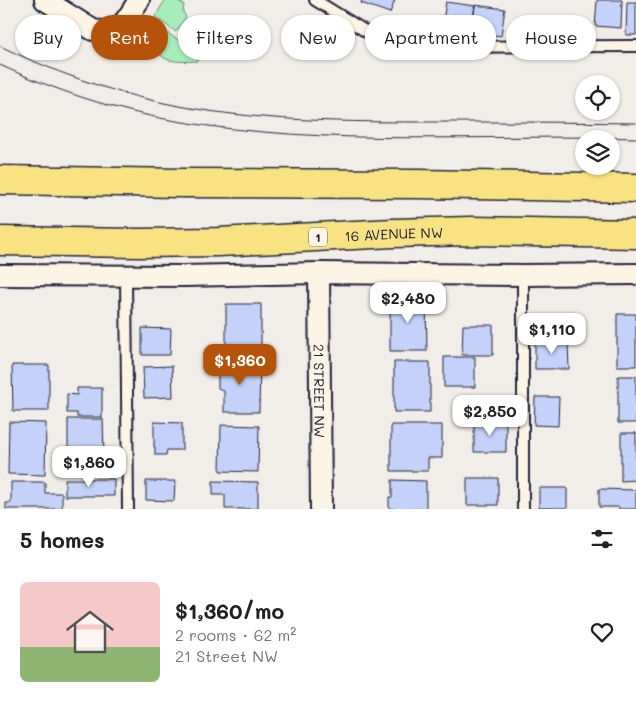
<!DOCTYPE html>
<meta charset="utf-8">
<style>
body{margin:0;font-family:Mali,sans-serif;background:#f6f6f6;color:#202124;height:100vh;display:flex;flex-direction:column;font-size:19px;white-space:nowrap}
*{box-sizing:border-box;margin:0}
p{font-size:16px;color:#757577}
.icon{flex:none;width:28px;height:28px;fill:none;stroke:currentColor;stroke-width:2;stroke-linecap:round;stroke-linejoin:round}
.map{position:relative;height:509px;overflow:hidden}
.sheet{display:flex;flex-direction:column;background:#fff;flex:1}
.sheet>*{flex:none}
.top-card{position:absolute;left:15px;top:15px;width:606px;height:45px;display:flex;gap:10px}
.fabs{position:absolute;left:575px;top:75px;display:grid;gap:10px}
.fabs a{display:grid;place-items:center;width:45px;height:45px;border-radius:50%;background:#fff;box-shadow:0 1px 4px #0004;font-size:25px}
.price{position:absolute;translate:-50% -42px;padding:0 11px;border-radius:10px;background:#fff;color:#222;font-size:16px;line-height:32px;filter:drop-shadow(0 1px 2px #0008)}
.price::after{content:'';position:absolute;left:50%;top:30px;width:15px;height:11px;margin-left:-8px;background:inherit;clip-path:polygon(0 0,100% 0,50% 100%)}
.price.selected{background:#b45309;color:#fff}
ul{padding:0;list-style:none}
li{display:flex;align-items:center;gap:15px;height:125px;padding:0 20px}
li+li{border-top:1px solid #e0e0e0}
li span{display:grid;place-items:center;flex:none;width:140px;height:100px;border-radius:8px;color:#555}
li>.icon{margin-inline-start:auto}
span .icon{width:60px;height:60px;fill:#fffc;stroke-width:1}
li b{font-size:21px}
h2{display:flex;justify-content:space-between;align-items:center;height:60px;padding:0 20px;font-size:21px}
.tag{padding:0 18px;border-radius:22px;background:#fff;box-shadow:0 1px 4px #0004;font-size:18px;line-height:45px}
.tag.selected{background:#b45309;color:#fff}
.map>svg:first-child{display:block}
</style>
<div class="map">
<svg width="636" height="509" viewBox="0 0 636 509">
<rect width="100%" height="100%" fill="#f1eee9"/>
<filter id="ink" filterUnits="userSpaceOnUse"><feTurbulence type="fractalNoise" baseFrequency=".02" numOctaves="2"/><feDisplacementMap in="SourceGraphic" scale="10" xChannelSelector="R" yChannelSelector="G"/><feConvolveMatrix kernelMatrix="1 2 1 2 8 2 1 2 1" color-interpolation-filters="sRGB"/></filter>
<g filter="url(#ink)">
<path fill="#a6edba" stroke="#64887a" d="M 165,0 L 177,0 L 184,5 L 183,12 L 186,17 L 176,32 L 155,17 Z
M 201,17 L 218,27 L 205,50 L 182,36 L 192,21 L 195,22 Z
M 153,27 L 160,28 L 201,55 L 197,61 C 189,62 171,62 164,58 C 156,52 153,37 153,27 Z"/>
<path fill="#c4d1f8" stroke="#22223b" d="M 362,0 L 395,0 L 390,13 L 361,3 Z
M 597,0 L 622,0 L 621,28 L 595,26 Z
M 446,2 L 475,6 L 471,36 L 441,32 Z
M 627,2 L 636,2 L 636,35 L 626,35 Z
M 475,5 L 505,9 L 501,36 L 471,32 Z
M 426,297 L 427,351 L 390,351 L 390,298 Z
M 226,304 L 261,304 L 261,353 L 226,352 Z
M 617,314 L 636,314 L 636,366 L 617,366 Z
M 463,325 L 493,325 L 493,355 L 462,355 Z
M 142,328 L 171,329 L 170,355 L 142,355 Z
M 535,341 L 568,341 L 569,369 L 535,369 Z
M 444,357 L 475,357 L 475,387 L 444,387 Z
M 223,362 L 260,362 L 259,412 L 224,412 L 224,391 L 218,388 L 218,365 L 223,365 Z
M 394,362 L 430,362 L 430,412 L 394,412 Z
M 12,365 L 49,365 L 49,411 L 13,411 Z
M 172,366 L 173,397 L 144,398 L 143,367 Z
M 618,376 L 636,376 L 636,423 L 618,423 Z
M 77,388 L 102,388 L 102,417 L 77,417 L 77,413 L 67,413 L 67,394 L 77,395 Z
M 535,397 L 559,397 L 558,426 L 534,425 Z
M 68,419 L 103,419 L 104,453 L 68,453 Z
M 9,422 L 46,423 L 45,475 L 8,474 Z
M 154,422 L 182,423 L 182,450 L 167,450 L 166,455 L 155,455 L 155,447 L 154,447 Z
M 474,422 L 506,422 L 506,452 L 474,452 Z
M 221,425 L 259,426 L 258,472 L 220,471 Z
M 391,425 L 442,425 L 442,458 L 428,458 L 428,471 L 391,471 Z
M 621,433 L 636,433 L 636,480 L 621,481 Z
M 467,478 L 498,478 L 498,505 L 467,505 Z
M 65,479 L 114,479 L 114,496 L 65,496 Z
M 392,480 L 426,481 L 426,509 L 389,509 L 389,497 L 392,497 Z
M 146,481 L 175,481 L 174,501 L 146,500 Z
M 213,481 L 258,482 L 258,509 L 225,509 L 225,495 L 213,495 Z
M 11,482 L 45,482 L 45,493 L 62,493 L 62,509 L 6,509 L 6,503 L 11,503 Z
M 539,488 L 567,488 L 567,508 L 539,508 Z
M 599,489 L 636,490 L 636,509 L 619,509 L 619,507 L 599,507 Z"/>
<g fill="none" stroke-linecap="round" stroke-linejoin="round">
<g stroke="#22223b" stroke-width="14">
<path id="service" d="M 315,0 L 391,47 L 636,46
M 523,275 L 523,509
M 126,276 L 128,509"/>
</g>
<g stroke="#22223b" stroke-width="24">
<g id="minor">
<path d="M 45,0 L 93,30 C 122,35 125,21 139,0"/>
<path id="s1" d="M 319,273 L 321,509"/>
<path d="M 0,275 L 184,276 L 319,273 L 523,275 L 636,274"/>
</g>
</g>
<g stroke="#22223b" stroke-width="31">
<g id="trunk">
<path d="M 0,180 L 181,183 L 418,184 L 636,188"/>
<path id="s2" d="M 0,241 L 138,243 L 218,242 L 393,233 L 471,231 L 636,234"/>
</g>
</g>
<use href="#service" stroke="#fcf5e5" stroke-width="10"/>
<use href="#minor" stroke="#fcf5e5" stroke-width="20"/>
<use href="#trunk" stroke="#f8e281" stroke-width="28"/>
<path stroke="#22223b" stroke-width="1" d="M 0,46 C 52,71 107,91 164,103 C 254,122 347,122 439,122 C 505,122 570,122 636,123
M 0,65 C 54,90 117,111 176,121 C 328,147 483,134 636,138"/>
</g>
</g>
<g text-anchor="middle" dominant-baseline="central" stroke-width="4" stroke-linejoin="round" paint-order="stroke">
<rect fill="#fcf5e5" stroke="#63616e" stroke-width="1" x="309" y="227.5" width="18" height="19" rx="4"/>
<g font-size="12" font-weight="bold" fill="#22223b">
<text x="318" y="237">1</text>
</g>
<g font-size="14" fill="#22223b" stroke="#fcf5e5">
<text stroke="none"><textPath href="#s2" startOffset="394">16 AVENUE NW</textPath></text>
<text stroke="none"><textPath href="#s1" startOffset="118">21 STREET NW</textPath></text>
</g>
</g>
</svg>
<div class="fabs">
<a><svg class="icon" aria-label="locate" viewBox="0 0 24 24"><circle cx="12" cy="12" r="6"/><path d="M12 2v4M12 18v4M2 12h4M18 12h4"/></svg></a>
<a><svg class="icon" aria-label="layers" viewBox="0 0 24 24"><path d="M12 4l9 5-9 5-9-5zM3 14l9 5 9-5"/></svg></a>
</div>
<b class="price" style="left:408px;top:324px">$2,480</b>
<b class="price" style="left:552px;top:355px">$1,110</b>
<b class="price selected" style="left:240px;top:386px">$1,360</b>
<b class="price" style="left:490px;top:437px">$2,850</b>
<b class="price" style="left:89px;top:488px">$1,860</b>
<div class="top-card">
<a class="tag">Buy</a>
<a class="tag selected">Rent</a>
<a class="tag">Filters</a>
<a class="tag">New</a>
<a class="tag">Apartment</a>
<a class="tag">House</a>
</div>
</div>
<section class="sheet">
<h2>5 homes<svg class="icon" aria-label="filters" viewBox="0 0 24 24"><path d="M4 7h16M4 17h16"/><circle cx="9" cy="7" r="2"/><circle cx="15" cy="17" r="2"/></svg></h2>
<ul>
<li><span style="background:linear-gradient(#f6c9c9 65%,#8fb573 0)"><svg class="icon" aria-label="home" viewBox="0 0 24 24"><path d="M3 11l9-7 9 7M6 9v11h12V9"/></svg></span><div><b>$1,360/mo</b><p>2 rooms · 62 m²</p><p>21 Street NW</p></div><svg class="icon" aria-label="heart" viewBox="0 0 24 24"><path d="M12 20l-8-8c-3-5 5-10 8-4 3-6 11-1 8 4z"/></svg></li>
</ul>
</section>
